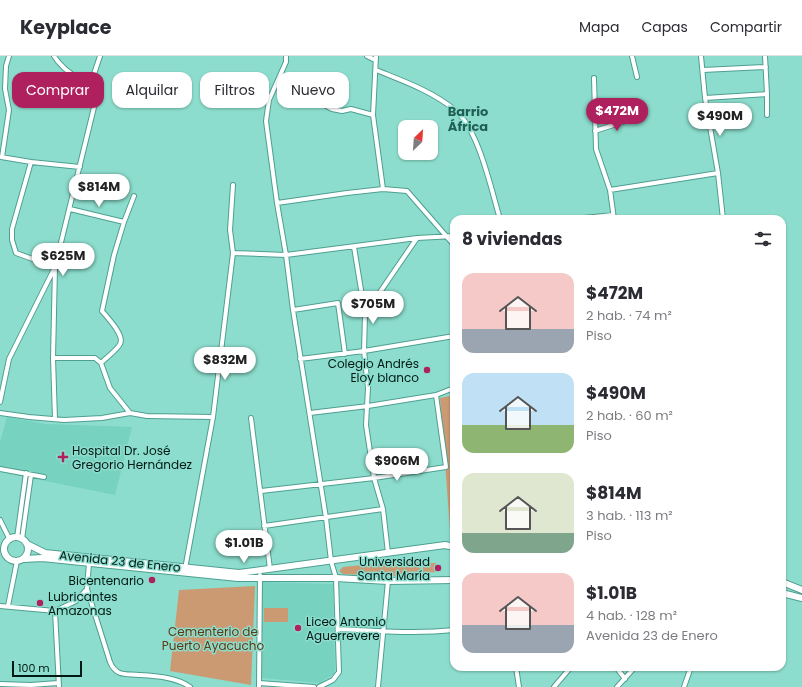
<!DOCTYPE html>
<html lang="es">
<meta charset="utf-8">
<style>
body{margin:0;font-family:Poppins,sans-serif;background:#f7f7f7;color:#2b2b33;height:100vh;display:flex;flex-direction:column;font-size:15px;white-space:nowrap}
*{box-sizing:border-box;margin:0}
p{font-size:13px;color:#7c7c81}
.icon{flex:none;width:22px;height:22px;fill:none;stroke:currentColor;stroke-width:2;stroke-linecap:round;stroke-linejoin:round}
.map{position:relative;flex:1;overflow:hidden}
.details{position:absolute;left:450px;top:159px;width:336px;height:456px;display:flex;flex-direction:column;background:#fff;border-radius:12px;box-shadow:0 1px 3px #0004}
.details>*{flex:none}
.hud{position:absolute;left:12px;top:16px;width:378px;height:36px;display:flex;gap:8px}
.needle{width:26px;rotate:25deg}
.fabs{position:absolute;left:398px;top:64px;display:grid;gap:8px}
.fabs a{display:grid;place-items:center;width:40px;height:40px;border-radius:8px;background:#fff;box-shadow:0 1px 3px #0004;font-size:20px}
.scale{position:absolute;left:12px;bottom:10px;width:70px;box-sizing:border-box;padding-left:4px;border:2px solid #011915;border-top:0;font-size:11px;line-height:14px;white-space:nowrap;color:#011915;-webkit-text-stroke:3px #8cddcd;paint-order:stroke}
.price{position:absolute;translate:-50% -34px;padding:0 9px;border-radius:14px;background:#fff;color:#222;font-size:13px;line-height:26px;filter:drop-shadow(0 1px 2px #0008)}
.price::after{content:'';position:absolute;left:50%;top:24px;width:12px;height:9px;margin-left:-6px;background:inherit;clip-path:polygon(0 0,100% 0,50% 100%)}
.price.active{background:#ae215e;color:#fff}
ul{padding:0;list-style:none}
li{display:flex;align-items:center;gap:12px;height:100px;padding:0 12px}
li span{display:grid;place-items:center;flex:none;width:112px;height:80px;border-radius:12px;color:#555}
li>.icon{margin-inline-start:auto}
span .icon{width:48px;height:48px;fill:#fffc;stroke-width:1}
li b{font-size:17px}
h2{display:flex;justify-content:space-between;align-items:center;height:48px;padding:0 12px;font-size:17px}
.pill{padding:0 14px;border-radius:12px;background:#fff;box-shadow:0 1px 3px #0004;font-size:14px;line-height:36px}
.pill.active{background:#ae215e;color:#fff}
header{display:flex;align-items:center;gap:24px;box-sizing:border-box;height:56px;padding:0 20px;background:#fff;border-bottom:1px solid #e1e1e2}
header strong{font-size:19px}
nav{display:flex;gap:22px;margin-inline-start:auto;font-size:14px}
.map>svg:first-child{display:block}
</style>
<header>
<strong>Keyplace</strong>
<nav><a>Mapa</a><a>Capas</a><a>Compartir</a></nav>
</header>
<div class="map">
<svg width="802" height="631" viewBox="0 0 802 631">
<rect width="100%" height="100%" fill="#8cddcd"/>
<path fill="#77d2c0" d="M 7,361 L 46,368 L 132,371 L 115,439 L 0,416 L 0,386 Z
M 262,526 L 333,528 L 335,617 L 320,627 L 262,622 Z"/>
<path fill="#cb9a72" d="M 454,339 L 454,485 L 451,486 L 440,342 Z
M 418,503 L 423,521 L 343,518 L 339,515 L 343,511 Z
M 423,507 L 436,507 L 436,516 L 423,517 Z
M 255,530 L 251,629 L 170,615 L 179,534 Z
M 264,552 L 288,552 L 288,566 L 264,566 Z"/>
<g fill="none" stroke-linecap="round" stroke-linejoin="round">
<g stroke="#4e9f91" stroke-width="6">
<path id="street" d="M 286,0 L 286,6 L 269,44 L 266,65 L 277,147 L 286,199 L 293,254 L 326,462 L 331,505 L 336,522 L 339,616 L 333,624 L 319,631
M 367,0 L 375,4
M 376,0 L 373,59 L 383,133
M 632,0 L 637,21
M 701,0 L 705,42 L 718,117 L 723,163
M 765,0 L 767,38 L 767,59
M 376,14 C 403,25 432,35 455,54 C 479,74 491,133 500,163
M 703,14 L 766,11
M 594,22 L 596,93 L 610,134 L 614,163
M 278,24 L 332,53 L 342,55 L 351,53 L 373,59
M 90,30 L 100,0
M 705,42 L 767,38
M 595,75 L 635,62
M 1,101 L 31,106 L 80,111
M 2,101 L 9,54 L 5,33 L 6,10 L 9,0
M 31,106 L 12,173 L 12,184 L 16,197 L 55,211 L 53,302 L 55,363
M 610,134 L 718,117
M 277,147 L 347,137 L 383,133 L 407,135 L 454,189
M 70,153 L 124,166
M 574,163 L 613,159
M 354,191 L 365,258 L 364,295 L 368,332 L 366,369 L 374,422 L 383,453 L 388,497
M 233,197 L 286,199 L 417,182 L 454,180
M 293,254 L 338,247 L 345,298
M 365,258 L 417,182
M 53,302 L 95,302 L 101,307 L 110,332 L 130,357
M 300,303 L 364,295 L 454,280
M 101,307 C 106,302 118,293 120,288 C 125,280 108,262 102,255 L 114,199 L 124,166 L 134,140
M 0,346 L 9,303 L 55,211 L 97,39 C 85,24 64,17 54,0
M 0,357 L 29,361 L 64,364 L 102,362 L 130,357 L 147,360 L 213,361
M 310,357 L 368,350 L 436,339 L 454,332
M 251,362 L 270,513
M 0,413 L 44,421
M 261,435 L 374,422 L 446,411 L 436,339
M 0,464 L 10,484
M 264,470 L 383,453
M 17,482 L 26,417
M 22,483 L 31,419
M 89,507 L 87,533 L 110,606 C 112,611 115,615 120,617 C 125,619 133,618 139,619 C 156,620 176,621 190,631
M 185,513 L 213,361 L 233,197 L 230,174 L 233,129
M 0,550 L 55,555 L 76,545 L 87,533
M 8,550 L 17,505
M 55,555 L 59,631
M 338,573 C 377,575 416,578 454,574
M 516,611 L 519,631
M 616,611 L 625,623
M 259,627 L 314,631
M 0,628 L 31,629 L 58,627
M 259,631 L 260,519
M 378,631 L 388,525
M 554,631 L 571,611
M 617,631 L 635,611
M 684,631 L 691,611"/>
</g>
<g stroke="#4e9f91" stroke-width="8">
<path id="secondary" d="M4 493a12 12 0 1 1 24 0a12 12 0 1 1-24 0Z
M 27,488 L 45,497 L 239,517 L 445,489 L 454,491
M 24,503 L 42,502 L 238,522 L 336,522 L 388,525 L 454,524
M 782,526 L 802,534
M 782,537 L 802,542"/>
</g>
<use href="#street" stroke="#fff" stroke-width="4"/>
<use href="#secondary" stroke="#fff" stroke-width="6"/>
</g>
<g fill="#ae215e" stroke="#8cddcd" stroke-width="1.5">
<circle cx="427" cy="314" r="4"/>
<path d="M61 395h4v4h4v4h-4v4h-4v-4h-4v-4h4z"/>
<circle cx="438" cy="512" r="4"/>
<circle cx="152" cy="524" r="4"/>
<circle cx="40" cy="547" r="4"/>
<circle cx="298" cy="572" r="4"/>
</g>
<g text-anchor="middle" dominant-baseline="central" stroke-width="3" stroke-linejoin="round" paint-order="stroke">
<g font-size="12" fill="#011915" stroke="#8cddcd" text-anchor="end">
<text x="419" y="307">Colegio Andrés<tspan x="419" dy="14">Eloy blanco</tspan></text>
<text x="72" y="394" text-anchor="start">Hospital Dr. José<tspan x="72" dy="14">Gregorio Hernández</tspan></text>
<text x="430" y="505">Universidad<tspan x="430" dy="14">Santa María</tspan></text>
<text x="144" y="524">Bicentenario</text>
<text x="48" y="540" text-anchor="start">Lubricantes<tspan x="48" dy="14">Amazonas</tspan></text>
<text x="306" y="565" text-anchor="start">Liceo Antonio<tspan x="306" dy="14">Aguerrevere</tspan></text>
</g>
<g font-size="12" fill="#011915" stroke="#8cddcd">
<text transform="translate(120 505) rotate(6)">Avenida 23 de Enero</text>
</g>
<g font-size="12" fill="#603811" stroke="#8cddcd">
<text x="213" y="575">Cementerio de<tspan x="213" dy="14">Puerto Ayacucho</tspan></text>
</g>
<g font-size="13" font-weight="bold" fill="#1f5f55" stroke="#8cddcd">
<text x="468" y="55">Barrio<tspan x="468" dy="15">África</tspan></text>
</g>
</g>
</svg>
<div class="fabs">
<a><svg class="needle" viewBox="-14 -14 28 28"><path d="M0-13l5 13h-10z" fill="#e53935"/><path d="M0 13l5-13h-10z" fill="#7c7c81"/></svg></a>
</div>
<div class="scale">100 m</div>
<b class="price active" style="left:617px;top:76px">$472M</b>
<b class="price" style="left:720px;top:81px">$490M</b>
<b class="price" style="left:99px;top:152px">$814M</b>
<b class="price" style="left:63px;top:221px">$625M</b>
<b class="price" style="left:373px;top:269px">$705M</b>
<b class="price" style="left:225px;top:325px">$832M</b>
<b class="price" style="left:397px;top:426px">$906M</b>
<b class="price" style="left:244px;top:508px">$1.01B</b>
<div class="hud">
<a class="pill active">Comprar</a>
<a class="pill">Alquilar</a>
<a class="pill">Filtros</a>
<a class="pill">Nuevo</a>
</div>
<section class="details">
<h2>8 viviendas<svg class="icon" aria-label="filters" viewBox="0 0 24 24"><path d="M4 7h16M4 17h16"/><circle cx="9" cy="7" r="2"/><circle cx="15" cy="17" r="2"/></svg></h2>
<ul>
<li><span style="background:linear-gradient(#f6c9c9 70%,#9aa5b1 0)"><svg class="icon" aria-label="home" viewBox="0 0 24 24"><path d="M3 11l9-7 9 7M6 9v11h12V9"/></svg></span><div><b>$472M</b><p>2 hab. · 74 m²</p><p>Piso</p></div></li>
<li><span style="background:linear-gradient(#bfe0f5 65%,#8fb573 0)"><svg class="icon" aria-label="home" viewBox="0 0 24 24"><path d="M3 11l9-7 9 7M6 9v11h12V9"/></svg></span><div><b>$490M</b><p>2 hab. · 60 m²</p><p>Piso</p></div></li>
<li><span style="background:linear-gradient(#dfe7d0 75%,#7fa58c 0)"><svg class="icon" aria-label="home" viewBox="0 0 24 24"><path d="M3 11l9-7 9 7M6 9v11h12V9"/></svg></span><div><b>$814M</b><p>3 hab. · 113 m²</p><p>Piso</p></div></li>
<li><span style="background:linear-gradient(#f6c9c9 65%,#9aa5b1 0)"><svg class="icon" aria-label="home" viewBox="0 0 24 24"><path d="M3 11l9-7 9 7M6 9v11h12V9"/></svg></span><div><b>$1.01B</b><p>4 hab. · 128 m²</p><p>Avenida 23 de Enero</p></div></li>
</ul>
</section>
</div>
